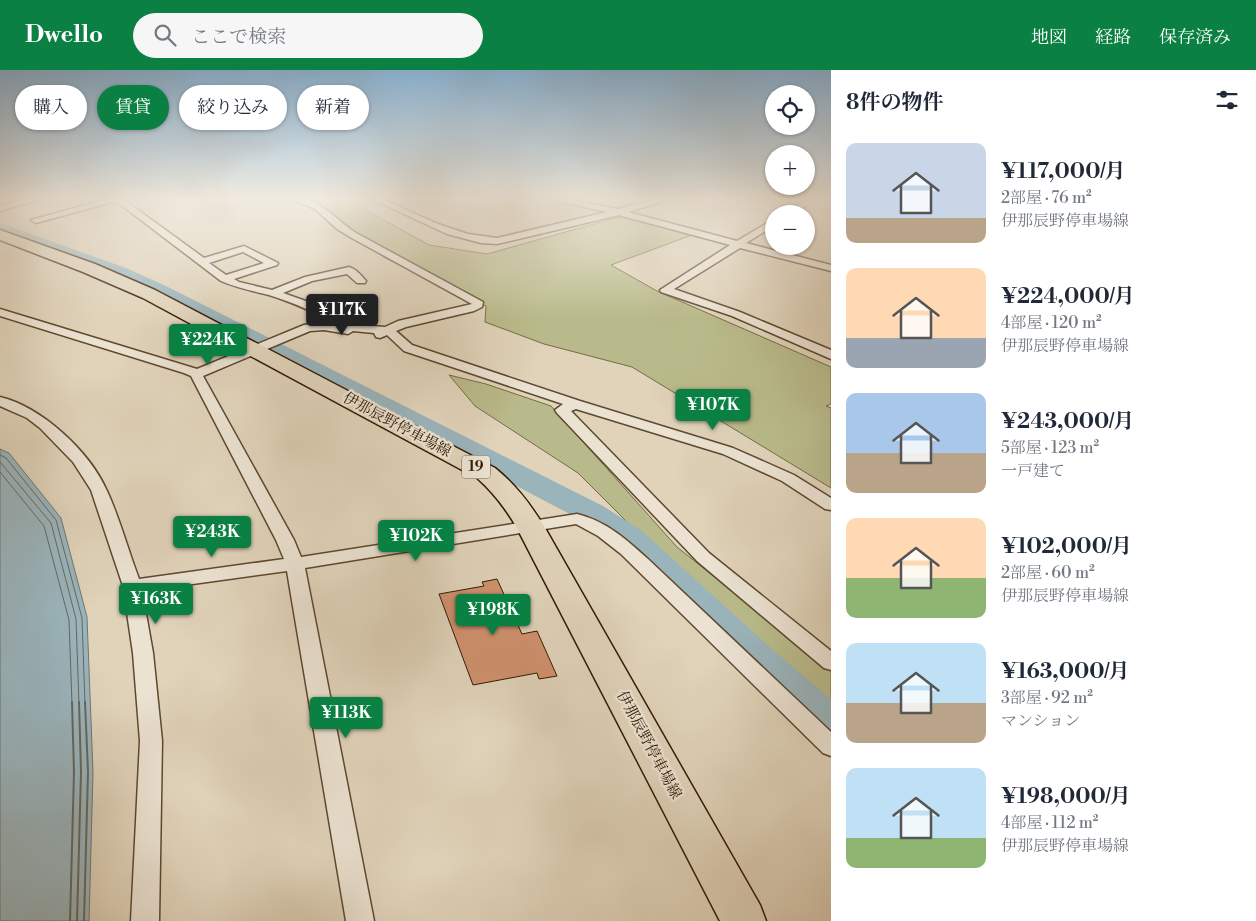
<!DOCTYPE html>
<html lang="ja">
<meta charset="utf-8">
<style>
body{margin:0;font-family:"Libre Bodoni","Noto Serif JP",serif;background:#f6f6f7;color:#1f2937;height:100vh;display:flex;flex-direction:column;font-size:19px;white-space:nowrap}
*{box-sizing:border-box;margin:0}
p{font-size:16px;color:#747a83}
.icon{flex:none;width:28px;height:28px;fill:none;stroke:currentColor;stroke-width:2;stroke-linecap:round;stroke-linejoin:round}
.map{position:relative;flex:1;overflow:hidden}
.details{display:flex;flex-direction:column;background:#fff;width:425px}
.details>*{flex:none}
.guide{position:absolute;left:15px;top:15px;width:475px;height:45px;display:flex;gap:10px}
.controls{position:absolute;left:765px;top:15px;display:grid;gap:10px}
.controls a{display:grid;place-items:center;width:50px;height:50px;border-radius:50%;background:#fff;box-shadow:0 1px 4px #0004;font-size:25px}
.price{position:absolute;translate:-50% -42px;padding:0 11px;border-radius:5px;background:#0b8043;color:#fff;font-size:16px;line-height:32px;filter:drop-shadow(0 1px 2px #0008)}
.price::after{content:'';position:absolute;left:50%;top:30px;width:15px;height:11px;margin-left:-8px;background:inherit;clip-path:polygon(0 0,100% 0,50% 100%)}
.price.current{background:#222;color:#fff}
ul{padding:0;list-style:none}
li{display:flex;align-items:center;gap:15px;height:125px;padding:0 15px}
li span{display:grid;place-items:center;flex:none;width:140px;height:100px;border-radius:10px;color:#555}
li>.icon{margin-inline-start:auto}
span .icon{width:60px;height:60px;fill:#fffc;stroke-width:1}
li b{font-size:21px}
h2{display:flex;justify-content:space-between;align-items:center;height:60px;padding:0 15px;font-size:21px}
.chip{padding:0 18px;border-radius:22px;background:#fff;box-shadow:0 1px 4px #0004;font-size:18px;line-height:45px}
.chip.current{background:#0b8043;color:#fff}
header{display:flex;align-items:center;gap:30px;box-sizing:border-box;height:70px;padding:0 25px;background:#0b8043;color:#fff}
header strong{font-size:24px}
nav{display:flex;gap:28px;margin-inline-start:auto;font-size:18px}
.search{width:350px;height:45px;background:#f6f6f7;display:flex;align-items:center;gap:12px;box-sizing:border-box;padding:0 18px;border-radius:28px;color:#747a83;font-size:19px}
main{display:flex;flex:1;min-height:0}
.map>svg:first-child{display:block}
</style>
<header>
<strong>Dwello</strong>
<div class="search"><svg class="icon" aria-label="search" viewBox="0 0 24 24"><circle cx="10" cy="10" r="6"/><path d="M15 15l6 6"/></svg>ここで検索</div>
<nav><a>地図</a><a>経路</a><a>保存済み</a></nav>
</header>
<main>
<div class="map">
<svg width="831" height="851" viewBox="0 0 831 851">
<rect width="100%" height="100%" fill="#e0d3ba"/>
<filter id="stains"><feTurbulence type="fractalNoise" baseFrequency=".004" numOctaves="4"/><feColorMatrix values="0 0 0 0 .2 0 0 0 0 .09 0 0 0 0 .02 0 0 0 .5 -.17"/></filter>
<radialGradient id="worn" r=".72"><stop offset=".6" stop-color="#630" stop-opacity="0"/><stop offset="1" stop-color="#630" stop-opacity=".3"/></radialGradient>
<path fill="#b9ba8b" stroke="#766a46" d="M 293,129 L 346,129 L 429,175 L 487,184 L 619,147 L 692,165 L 611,195 L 657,221 L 831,297 L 831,334 L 826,336 L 831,338 L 831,418 L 632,297 L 544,274 L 485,252 L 486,236 L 385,188 L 333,145 Z
M 449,305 L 486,314 L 551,336 L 677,477 L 831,600 L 831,643 L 705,530 L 578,403 L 475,336 Z"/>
<path fill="#9ab4bc" stroke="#717671" d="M 0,379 L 9,383 L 61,448 L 87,547 L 93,702 L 89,851 L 0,851 Z"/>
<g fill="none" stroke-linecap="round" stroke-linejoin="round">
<path stroke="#66675e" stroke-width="1" d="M 0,385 L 6,388 L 56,450 L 82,548 L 85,634
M 0,392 L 51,453 L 76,549 L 79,634
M 0,402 L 44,456 L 69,550 L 72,634"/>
<path stroke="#66675e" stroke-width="2" d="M 70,851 L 74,702 L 72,632
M 77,851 L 81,702 L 79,632
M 84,851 L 88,702 L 85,632"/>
<path fill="#9ab4bc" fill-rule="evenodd" d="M 0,153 L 126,198 L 166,216 L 603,436 L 642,461 L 774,581 L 831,629 L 831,670 L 817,665 L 748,601 L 620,475 L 581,450 L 152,224 L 112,206 L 0,164 Z"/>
</g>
<path fill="#d0916f" stroke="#331a00" d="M 497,509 L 522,564 L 537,561 L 557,606 L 539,609 L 537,603 L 473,615 L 439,524 L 484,516 L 482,512 Z"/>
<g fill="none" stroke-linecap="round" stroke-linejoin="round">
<g stroke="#5e482e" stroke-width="3">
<path id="street" d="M 29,129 L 42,129 L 0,141 L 0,135 Z
M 107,129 L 123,129 L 204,188 L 244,176 L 278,193 L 277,195 L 234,209 L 239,212 L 272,220 L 305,207 L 349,197 C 356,199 362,206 366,211 L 365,213 L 357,213 L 347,204 L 312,211 L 283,223 L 317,235 L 359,255 L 385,257 L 398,251 L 472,234 L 350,167 L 337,159 L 315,139 L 292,129 C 318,125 335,150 356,163 L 483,232 L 482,237 L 474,241 L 406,257 L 396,261 L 412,275 L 580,331 L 733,378 L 794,405 L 831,428 L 831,440 L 825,439 L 782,411 L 723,384 L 576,339 L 571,341 L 709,483 L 831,581 L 831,600 L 824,598 L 697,491 L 557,343 L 555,340 L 563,334 L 404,281 L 387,265 L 380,268 L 376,267 L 374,263 L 353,261 L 348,264 L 324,260 L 310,261 L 203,306 L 294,470 L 301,487 L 577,444 C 606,451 627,470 648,489 L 831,662 L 831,686 L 823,683 L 621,484 L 598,466 L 576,454 L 305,498 L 374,851 L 346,851 L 287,501 L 142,521 L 153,583 L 162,671 L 159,851 L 131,851 L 140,671 L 133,583 L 123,516 L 91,420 L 73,392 L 40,358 L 27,348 L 0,336 L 0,327 C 42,337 90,382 107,421 C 120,449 128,480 139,509 L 284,489 L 276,470 L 191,306 L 184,303 L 0,246 L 0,239 L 197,299 L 304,255 L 324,252 L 341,255 C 318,244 295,233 269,225 C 253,221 237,218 221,211 L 116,131 L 36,153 L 31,150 ZM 243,182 L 264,193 L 226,205 L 209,193 Z
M 372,129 L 382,129 L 438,154 L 468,164 L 497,168 L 607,142 L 556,131 L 555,129 L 566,129 L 618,139 L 654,129 L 665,129 L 664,131 L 628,142 L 737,171 L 774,149 L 774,156 L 746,173 L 831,195 L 831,201 L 740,178 L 674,219 L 740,242 L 831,280 L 831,289 L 732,246 L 661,222 L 660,220 L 730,175 L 619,145 L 497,174 L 481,173 L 447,164 Z
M 807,129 L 816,129 L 794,144 L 783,144 Z"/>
</g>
<g stroke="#331a00" stroke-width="3">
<path id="primary" d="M 0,160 L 95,194 L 155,220 L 495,398 C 516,415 531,435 545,458 L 760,835 L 766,851 L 720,851 L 517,458 C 506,439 494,423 477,408 L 143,228 L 83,202 L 0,170 Z"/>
</g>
<path stroke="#331a00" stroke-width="2" stroke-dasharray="0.5 1" stroke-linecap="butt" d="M 410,133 L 429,129"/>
<use href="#street" fill="#ebe2d2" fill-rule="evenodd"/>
<use href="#primary" fill="#e0d3ba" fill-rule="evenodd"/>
</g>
<linearGradient id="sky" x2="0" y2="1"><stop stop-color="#89b4d6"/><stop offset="0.52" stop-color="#f1ebe0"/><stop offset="1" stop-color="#f1ebe0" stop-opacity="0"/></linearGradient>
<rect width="831" height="248" fill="url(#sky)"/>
<g text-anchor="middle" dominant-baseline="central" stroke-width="5" stroke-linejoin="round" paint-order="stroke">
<rect fill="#ebe2d2" stroke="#6a563f" stroke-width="1" x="462" y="385.5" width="28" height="23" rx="4"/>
<g font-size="14" font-weight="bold" fill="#331a00">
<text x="476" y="397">19</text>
</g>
<g font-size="15" fill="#331a00" stroke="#ebe2d2">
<text transform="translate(397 355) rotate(28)">伊那辰野停車場線</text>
<text transform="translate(649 675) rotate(62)">伊那辰野停車場線</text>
</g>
</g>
<rect width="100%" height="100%" filter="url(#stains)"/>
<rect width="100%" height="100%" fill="url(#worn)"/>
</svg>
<div class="controls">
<a><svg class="icon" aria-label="locate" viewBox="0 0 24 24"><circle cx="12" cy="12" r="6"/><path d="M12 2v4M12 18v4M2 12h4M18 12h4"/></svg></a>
<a>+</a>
<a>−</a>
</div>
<b class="price current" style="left:342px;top:266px">¥117K</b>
<b class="price" style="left:208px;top:296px">¥224K</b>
<b class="price" style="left:713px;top:361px">¥107K</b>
<b class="price" style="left:212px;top:488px">¥243K</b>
<b class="price" style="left:416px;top:492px">¥102K</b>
<b class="price" style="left:156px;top:555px">¥163K</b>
<b class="price" style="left:493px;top:566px">¥198K</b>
<b class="price" style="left:346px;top:669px">¥113K</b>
<div class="guide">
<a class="chip">購入</a>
<a class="chip current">賃貸</a>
<a class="chip">絞り込み</a>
<a class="chip">新着</a>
</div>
</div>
<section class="details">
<h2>8件の物件<svg class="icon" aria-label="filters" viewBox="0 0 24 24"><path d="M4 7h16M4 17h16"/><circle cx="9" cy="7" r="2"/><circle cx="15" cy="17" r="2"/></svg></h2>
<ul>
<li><span style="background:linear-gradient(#c9d6e8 75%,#b9a48a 0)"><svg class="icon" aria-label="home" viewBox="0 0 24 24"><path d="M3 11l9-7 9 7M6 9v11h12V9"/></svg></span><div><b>¥117,000/月</b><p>2部屋 · 76 m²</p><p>伊那辰野停車場線</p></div></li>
<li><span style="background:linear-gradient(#ffd9b3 70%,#9aa5b1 0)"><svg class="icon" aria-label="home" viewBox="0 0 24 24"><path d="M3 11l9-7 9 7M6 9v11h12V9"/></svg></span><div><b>¥224,000/月</b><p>4部屋 · 120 m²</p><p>伊那辰野停車場線</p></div></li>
<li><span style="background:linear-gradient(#a9c7e8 60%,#b9a48a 0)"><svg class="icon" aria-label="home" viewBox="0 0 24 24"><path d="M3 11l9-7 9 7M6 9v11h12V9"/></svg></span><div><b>¥243,000/月</b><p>5部屋 · 123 m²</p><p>一戸建て</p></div></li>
<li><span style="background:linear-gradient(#ffd9b3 60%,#8fb573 0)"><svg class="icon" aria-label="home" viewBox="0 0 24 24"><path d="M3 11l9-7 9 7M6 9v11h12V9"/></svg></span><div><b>¥102,000/月</b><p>2部屋 · 60 m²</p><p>伊那辰野停車場線</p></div></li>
<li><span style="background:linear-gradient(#bfe0f5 60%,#b9a48a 0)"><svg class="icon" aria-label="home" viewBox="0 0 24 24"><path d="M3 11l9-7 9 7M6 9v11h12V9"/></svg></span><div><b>¥163,000/月</b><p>3部屋 · 92 m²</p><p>マンション</p></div></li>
<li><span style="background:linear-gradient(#bfe0f5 70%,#8fb573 0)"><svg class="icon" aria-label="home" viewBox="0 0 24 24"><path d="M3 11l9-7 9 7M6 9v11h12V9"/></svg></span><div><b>¥198,000/月</b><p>4部屋 · 112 m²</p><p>伊那辰野停車場線</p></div></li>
</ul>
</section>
</main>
